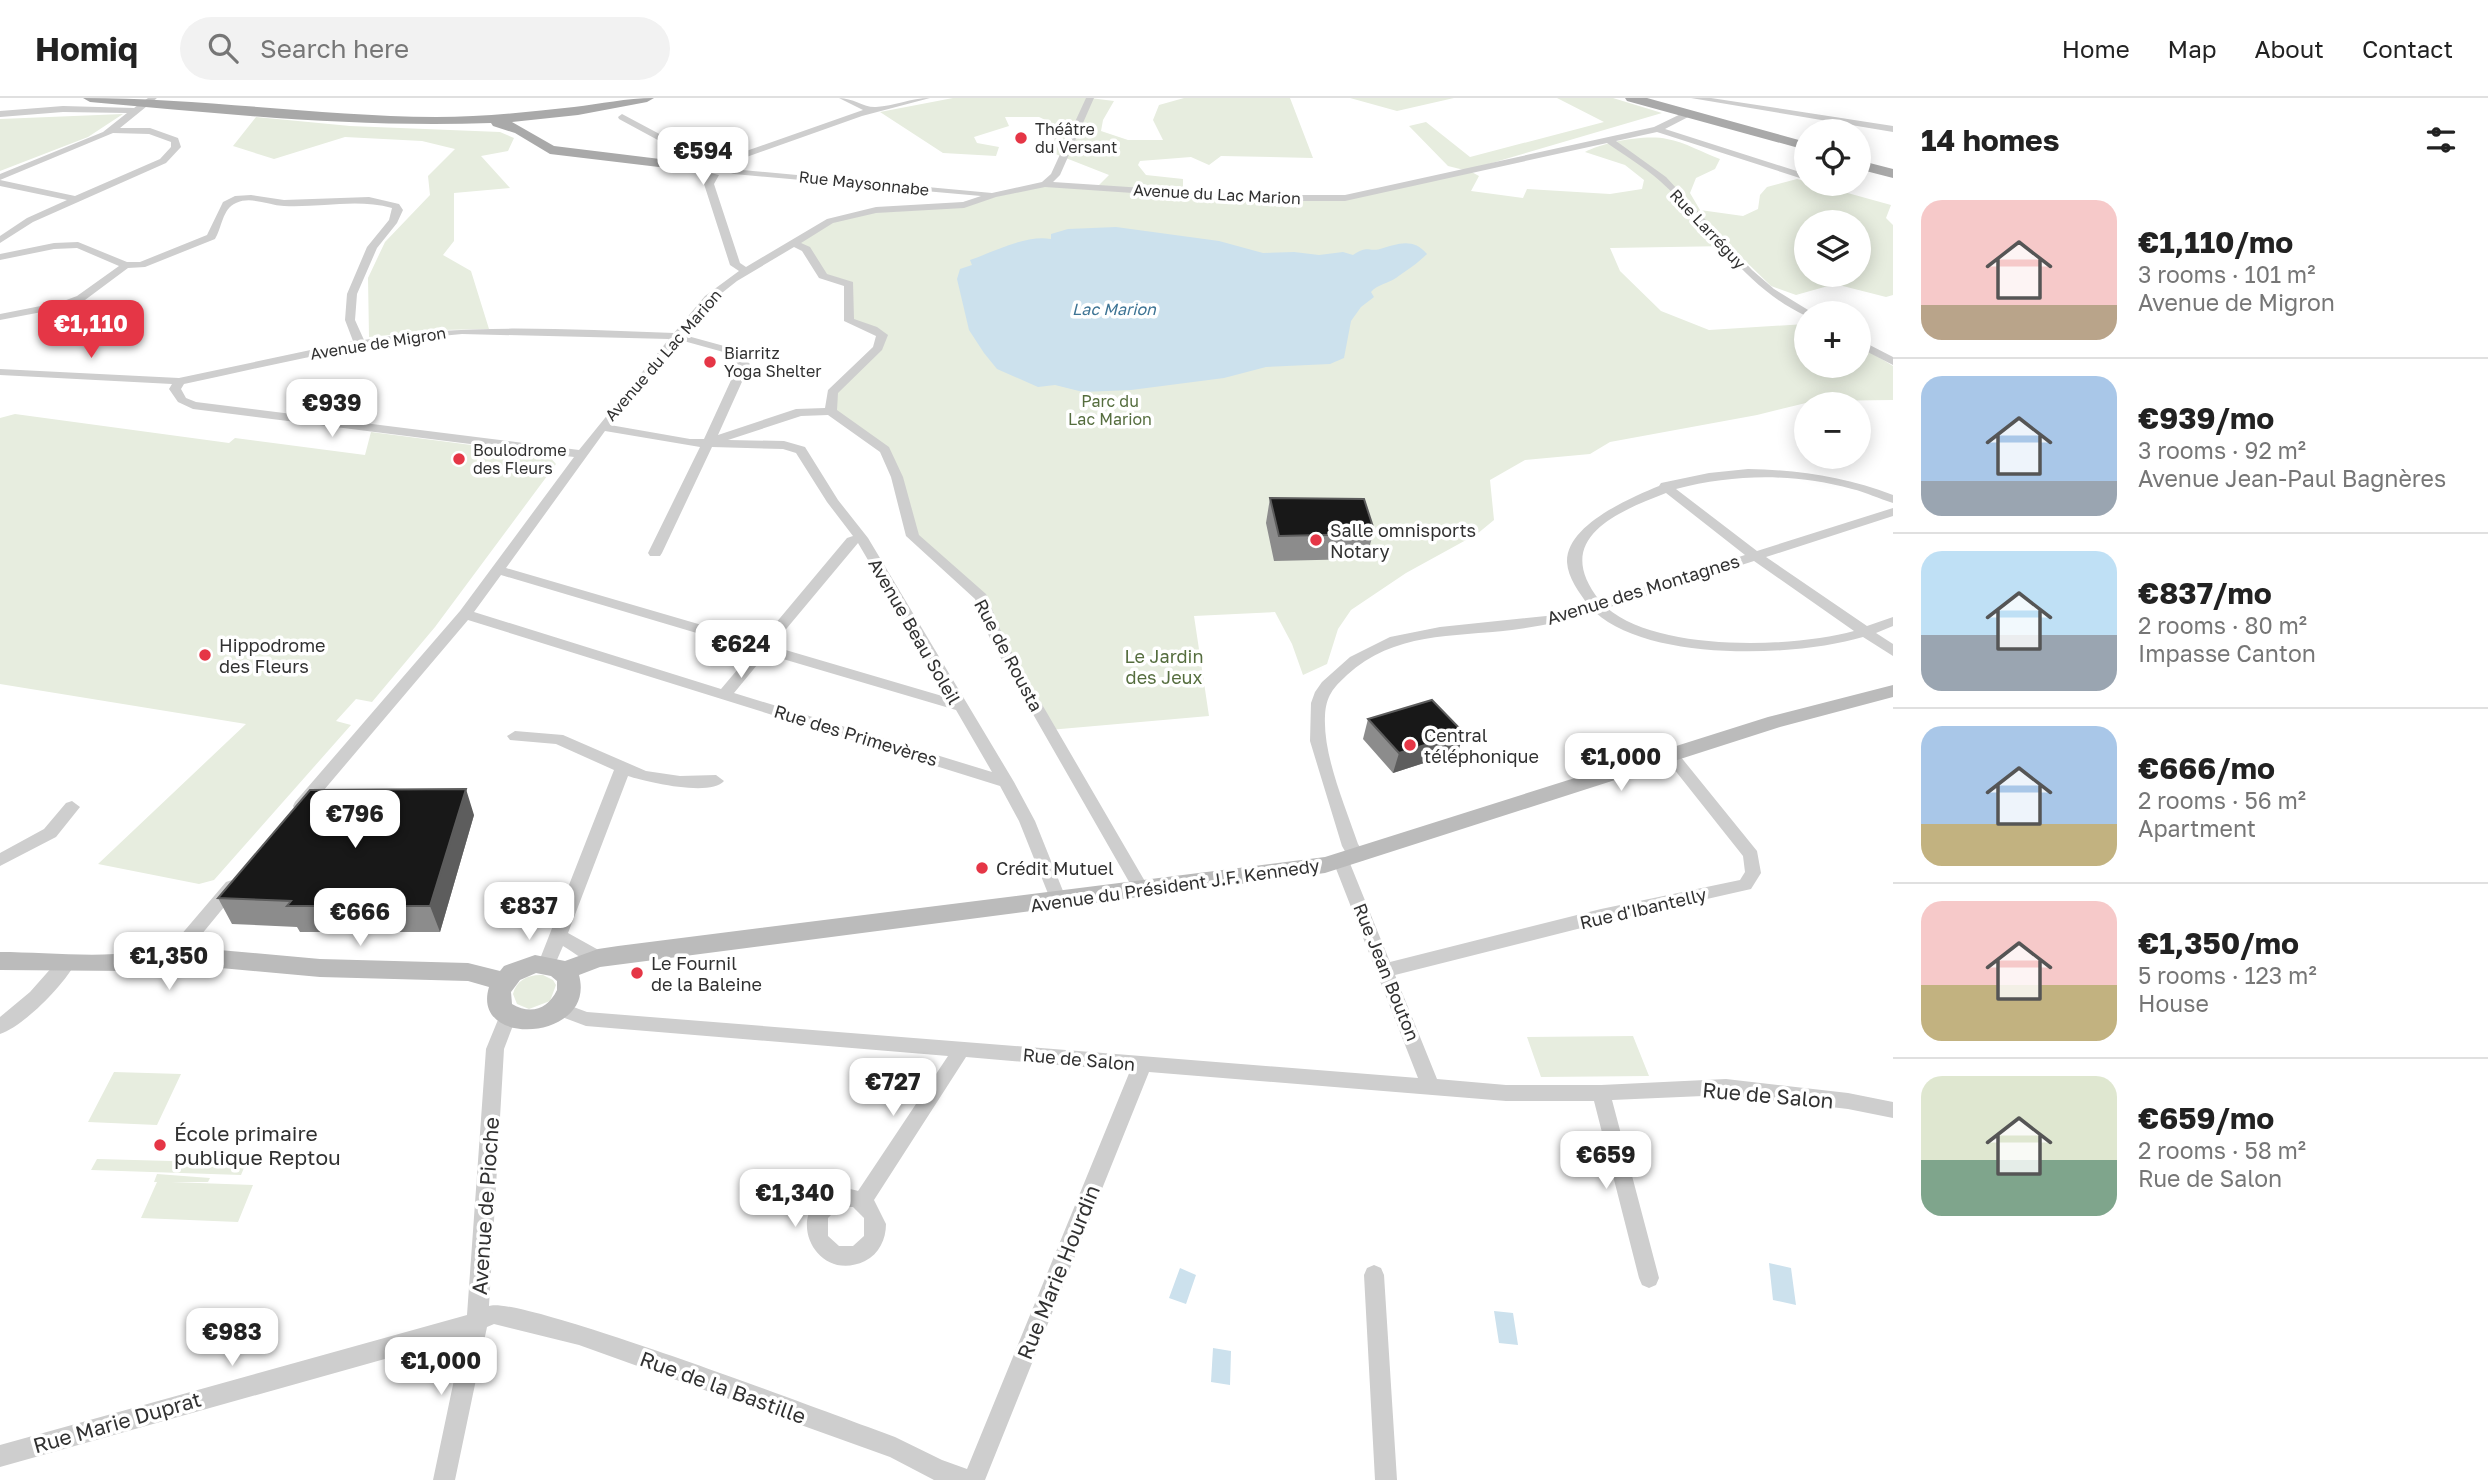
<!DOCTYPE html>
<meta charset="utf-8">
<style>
body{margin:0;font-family:"Golos Text",sans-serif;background:#f2f2f2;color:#222;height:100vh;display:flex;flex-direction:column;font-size:26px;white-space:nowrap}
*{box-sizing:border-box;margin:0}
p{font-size:23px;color:#767676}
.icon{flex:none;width:38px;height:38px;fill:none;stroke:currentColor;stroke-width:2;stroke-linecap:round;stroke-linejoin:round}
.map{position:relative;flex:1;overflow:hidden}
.sheet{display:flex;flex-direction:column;background:#fff;width:595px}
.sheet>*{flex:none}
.controls{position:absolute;left:1794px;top:21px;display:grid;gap:14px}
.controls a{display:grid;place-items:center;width:77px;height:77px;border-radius:50%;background:#fff;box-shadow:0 4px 18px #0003;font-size:35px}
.price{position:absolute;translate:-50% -60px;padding:0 16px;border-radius:14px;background:#fff;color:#222;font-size:23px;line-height:46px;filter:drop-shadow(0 2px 4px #0008)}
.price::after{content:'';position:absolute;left:50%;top:42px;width:21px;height:16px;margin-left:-10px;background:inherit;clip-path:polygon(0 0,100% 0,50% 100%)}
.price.on{background:#e53646;color:#fff}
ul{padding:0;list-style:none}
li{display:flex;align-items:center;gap:21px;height:175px;padding:0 28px}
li+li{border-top:2px solid #e0e0e0}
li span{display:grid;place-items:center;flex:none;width:196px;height:140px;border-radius:21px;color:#555}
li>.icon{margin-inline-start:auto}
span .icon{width:84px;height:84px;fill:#fffc;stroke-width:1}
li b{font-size:30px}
h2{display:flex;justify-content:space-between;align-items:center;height:84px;padding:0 28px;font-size:30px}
header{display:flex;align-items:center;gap:42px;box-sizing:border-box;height:98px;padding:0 35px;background:#fff;border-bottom:2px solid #e0e0e0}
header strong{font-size:33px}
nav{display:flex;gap:38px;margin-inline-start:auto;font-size:24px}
.search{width:490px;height:63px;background:#f2f2f2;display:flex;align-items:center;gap:18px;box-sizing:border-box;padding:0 24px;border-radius:38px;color:#767676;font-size:26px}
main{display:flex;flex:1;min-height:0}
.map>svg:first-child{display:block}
</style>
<header>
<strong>Homiq</strong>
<div class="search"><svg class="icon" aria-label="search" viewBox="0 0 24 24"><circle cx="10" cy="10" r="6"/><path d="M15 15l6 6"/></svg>Search here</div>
<nav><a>Home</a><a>Map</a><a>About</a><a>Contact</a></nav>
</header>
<main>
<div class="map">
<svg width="1893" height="1382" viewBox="0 0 1893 1382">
<rect width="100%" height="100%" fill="#fff"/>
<path fill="#e7eddf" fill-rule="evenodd" d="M 953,0 L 1090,0 L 1114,3 L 1103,22 L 1101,33 L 1128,42 L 1163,42 L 1153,22 L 1159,7 L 1184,0 L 1290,0 L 1313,60 L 1221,58 L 1209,67 L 1191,59 L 1140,63 L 1138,67 L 1146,77 L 1183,81 L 1183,95 L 1345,100 L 1464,72 L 1448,68 L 1409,28 L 1426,24 L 1470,59 L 1604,24 L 1557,0 L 1613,0 L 1662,15 L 1468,72 L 1479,78 L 1471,93 L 1523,100 L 1527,91 L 1610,96 L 1642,91 L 1644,82 L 1625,67 L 1585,54 C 1603,44 1647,36 1667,41 C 1685,44 1703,55 1720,61 L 1715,71 L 1696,80 L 1690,95 L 1700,112 L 1743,118 L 1758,111 L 1760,97 L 1767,89 L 1797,81 L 1891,107 L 1886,120 L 1893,127 L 1893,197 L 1886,199 L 1835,186 L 1796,197 L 1771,188 L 1730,148 L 1610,150 L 1620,173 L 1661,213 L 1709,232 L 1806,226 L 1806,268 L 1858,268 L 1859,247 L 1893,268 L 1893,302 L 1814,303 L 1757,317 L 1610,344 L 1590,356 L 1525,362 L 1490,382 L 1494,422 L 1477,436 L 1406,475 L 1351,512 L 1338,531 L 1327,566 L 1303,577 L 1292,546 L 1275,514 L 1194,518 L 1209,618 L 1049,632 L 981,499 L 913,438 L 885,353 L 831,313 L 832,294 L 878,250 L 882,237 L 849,223 L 848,186 L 823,178 L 806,151 L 793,145 L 830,123 L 851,116 L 932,111 L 1045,86 L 1096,90 L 1109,77 L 1053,55 L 1056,27 L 1039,19 L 1005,19 L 1009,28 L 974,39 L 977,45 L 999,49 L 996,58 L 943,55 L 880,14 ZM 1806,124 L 1858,124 L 1858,177 L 1806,177 Z
M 1350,0 L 1454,0 L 1397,13 Z
M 123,16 L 88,39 L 0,73 L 0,21 Z
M 256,19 L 350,28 L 500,34 L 514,40 L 508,53 L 481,58 L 510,90 L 454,95 L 454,143 L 443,157 L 471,173 L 489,231 L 441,232 L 369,239 L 368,180 L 385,144 L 430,97 L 428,78 L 455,51 L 422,43 L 345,39 L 274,61 L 233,48 Z
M 15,316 L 229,345 L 235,340 L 365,357 L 371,334 L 548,357 L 556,366 L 435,529 L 372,604 L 356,601 L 336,623 L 351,627 L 214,782 L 199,786 L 98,766 L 246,626 L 0,586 L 0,320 Z
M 543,877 L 553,882 L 556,887 L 550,903 L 529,911 L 517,906 L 513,896 C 516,882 529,876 543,877 Z
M 1633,938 L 1649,978 L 1541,979 L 1527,939 Z
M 114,974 L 181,976 L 157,1027 L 88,1024 Z
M 97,1061 L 246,1065 L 241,1077 L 91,1072 Z
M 157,1076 L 210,1080 L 208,1084 L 171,1084 L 253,1087 L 238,1124 L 141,1120 L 157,1084 L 154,1084 Z"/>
<path fill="#cce1ed" d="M 1116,129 L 1219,143 L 1263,155 L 1294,154 L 1319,157 L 1343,154 L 1353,157 C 1369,147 1367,154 1380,151 C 1397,146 1413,139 1427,156 C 1417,166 1407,172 1396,180 C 1387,186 1378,186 1371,194 L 1374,199 L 1361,209 L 1351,223 L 1344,260 L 1330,266 L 1266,269 L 1224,280 L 1131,292 L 1083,294 L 1055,287 L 1038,289 L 997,271 L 984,255 L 969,232 L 957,181 L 960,171 L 972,167 L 970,162 C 996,153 1025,137 1051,141 L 1051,136 L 1068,131 Z
M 1769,1165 L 1791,1170 L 1796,1207 L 1773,1202 Z
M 1180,1170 L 1196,1177 L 1186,1206 L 1169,1200 Z
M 1494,1213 L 1513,1215 L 1518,1247 L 1499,1245 Z
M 1213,1250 L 1231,1253 L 1230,1287 L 1211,1284 Z"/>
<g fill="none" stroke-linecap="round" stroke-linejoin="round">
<path fill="#cecece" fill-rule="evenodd" d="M 148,0 L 157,0 L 120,30 L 150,30 L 178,40 L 181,49 L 166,65 L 33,124 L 0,145 L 0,138 L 27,120 L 67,102 L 0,88 L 0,82 L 75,98 L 160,61 L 171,49 L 171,44 L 149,36 L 113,35 L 0,82 L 0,76 L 103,34 L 127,15 L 63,14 L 0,19 L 0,13 L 63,8 L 134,10 Z
M 839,0 C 853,0 865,10 876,9 C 894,8 911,0 930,0 L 862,18 L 738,62 L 733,69 L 725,67 L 732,58 L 863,12 Z
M 1086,0 L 1094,0 L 1060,77 L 1053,84 L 1250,97 L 1345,97 L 1654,29 L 1689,12 L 1693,15 L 1692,17 L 1665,31 L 1806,76 L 1806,82 L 1657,34 L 1616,43 L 1666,79 L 1752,172 L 1774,191 L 1813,215 L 1806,215 L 1806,218 C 1742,188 1710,128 1660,83 C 1644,69 1624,57 1607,45 L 1345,103 L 1250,103 L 1045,89 L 996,99 L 964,110 L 876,115 L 833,125 L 801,145 L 810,149 L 827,176 L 853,184 L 854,221 L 877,229 L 888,237 L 882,252 L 838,295 L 837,312 L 889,349 L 903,379 L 919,437 L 986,496 L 1004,541 L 1150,792 L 1148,796 L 1136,796 L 990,541 L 975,501 L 906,438 L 891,379 L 880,354 L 828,317 L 801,318 L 728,342 L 784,343 L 805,349 L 838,402 L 868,440 L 1014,684 L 1035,723 L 1067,803 L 1065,808 L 1053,808 L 1019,723 L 1000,688 L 468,522 L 307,712 L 295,712 L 293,708 L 295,704 L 460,513 L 574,359 L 193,311 L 178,304 L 169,291 L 172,286 L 0,277 L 0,271 L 179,280 L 353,243 L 345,222 L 347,196 L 367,149 L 389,122 L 392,110 C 356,100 320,110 284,108 C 268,107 251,98 236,105 C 222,111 222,130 215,141 L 145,169 L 128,170 L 85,202 L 68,209 L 0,222 L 0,216 L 61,204 L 77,198 L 119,168 L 77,150 L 54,151 L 0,162 L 0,156 L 54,145 L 78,144 L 127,164 L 140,164 L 207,137 L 223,104 L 235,98 L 251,97 L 284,102 L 369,99 L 399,106 L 403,112 L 397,125 L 377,150 L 357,196 L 355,222 L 364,242 C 468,224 569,232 674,235 L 705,198 L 739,173 L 730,167 L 704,86 L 711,75 L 719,77 L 714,86 L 740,165 L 746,169 L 827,121 L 876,109 L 963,104 L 981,98 L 734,76 L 731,75 L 731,71 L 992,95 L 1042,84 L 1051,76 ZM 794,149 L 802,153 L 819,180 L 844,188 L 844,223 L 876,238 L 873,249 L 828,292 L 825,310 L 796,311 L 718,337 L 750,266 L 735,251 L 684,237 L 713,202 L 737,183 ZM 462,236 L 669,241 L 579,352 L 196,304 L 186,300 L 181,291 L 184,286 C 276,266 368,244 462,236 ZM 680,242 L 727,255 L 738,267 L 704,341 L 690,341 L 610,327 ZM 605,333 L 700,349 L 648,455 L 650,458 L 660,458 L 662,455 L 712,349 L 783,351 L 796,355 L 827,404 L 853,438 L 847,440 L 760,544 L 506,470 ZM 858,445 L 949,600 L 772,548 ZM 501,477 L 754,552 L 721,591 L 474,514 ZM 766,556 L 956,612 L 992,674 L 734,595 Z
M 1691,0 L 1711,0 L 1893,28 L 1893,34 Z
M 622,16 L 697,56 L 707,65 L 699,67 L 691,60 L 619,21 L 618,19 Z
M 1821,86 L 1833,86 L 1828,89 Z
M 1858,241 L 1893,259 L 1893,267 L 1858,249 Z
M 1748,371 C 1799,372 1845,379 1893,397 L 1893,405 C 1879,401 1866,394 1852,391 C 1793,375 1735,376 1676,391 L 1757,453 L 1893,410 L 1893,418 L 1766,459 L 1867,528 L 1893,519 L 1893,528 L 1876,535 L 1893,546 L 1893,558 L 1863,539 C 1796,559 1649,564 1595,514 C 1567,523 1541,528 1512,532 C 1452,539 1394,534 1347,577 C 1333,590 1326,598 1325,618 C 1323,658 1345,707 1358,746 L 1366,758 L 1364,762 C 1352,766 1347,757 1342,748 L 1310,643 L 1311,605 L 1315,594 L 1322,584 L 1350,559 L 1390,539 L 1440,529 L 1556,517 L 1588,507 C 1579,494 1568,480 1567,464 C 1566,427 1630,400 1659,388 L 1661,385 L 1709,375 ZM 1666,395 L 1745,457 L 1600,503 C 1551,442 1614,415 1666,395 ZM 1754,463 L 1854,533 C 1793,550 1658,554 1607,510 Z
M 515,633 L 563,637 L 646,673 L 680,678 L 716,677 L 724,683 C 711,699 646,684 628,678 L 568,835 L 604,855 L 607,860 L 604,865 C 590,869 575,855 563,848 L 553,871 L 547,873 L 541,871 L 538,866 L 614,672 L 556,646 L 510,642 L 507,638 Z
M 1671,652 L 1676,653 L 1757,753 L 1761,775 L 1751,791 L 1601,825 L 1395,877 L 1437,981 L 1506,987 L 1601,987 L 1726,981 L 1848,995 L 1893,1004 L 1893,1020 L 1848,1011 L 1726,997 L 1612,1002 L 1659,1180 L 1656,1187 L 1649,1190 L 1642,1187 L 1639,1180 L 1594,1003 L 1506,1003 L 1149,974 L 985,1382 L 934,1382 L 890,1359 L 579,1247 L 494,1226 L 487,1229 L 455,1382 L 433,1382 L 463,1239 L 0,1369 L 0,1347 L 467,1217 L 486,951 L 502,912 L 508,910 L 514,912 L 517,917 L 504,951 L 489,1208 C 518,1196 842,1320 895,1339 L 942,1362 L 967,1371 L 1130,973 L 966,959 L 874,1102 L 886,1126 C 886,1141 879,1156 865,1163 C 815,1187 782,1113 831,1094 C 840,1090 848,1090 858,1093 L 948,958 L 586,928 L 554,916 L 551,911 L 554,906 L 560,904 L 587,914 L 1418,980 L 1333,763 L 1335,759 L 1347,759 L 1349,763 L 1390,864 L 1601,811 L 1740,782 L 1745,774 L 1743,758 L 1666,661 L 1663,657 ZM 839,1109 L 853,1109 L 864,1120 L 864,1138 L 853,1148 L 839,1148 L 828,1138 L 828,1120 Z
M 72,703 L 80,709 L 56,739 L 0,768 L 0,755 L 44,731 L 66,705 Z
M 232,782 L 238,784 L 240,788 L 238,792 L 192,848 L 186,850 L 180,848 L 177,843 L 180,838 L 226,784 Z
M 67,857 L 73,859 L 76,864 C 64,887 24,928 0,936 L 0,919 L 30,894 L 61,859 Z
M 1374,1167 L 1381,1170 L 1384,1177 L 1397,1382 L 1375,1382 L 1364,1177 L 1367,1170 Z"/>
<path fill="#bbb" fill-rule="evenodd" d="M 1893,587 L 1893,599 L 1780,629 L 1325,775 L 600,869 L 579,877 C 597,943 470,951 489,889 L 468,883 L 320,879 L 199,868 C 185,882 163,885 149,870 L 128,873 L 0,872 L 0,854 C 40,854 97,860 135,854 C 161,849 168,827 199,838 L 208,851 L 320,861 L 468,865 L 500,873 L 504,868 L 535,857 L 565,863 L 598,851 L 618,848 L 1325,759 L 1768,619 ZM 184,852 L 176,861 L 170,861 L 176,854 ZM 536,875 L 551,878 L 557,883 L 557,892 C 548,911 531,917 512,906 L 511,894 L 520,882 Z"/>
<path fill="#a9a9a9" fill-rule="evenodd" d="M 83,0 C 201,0 318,18 436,19 C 482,19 528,14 574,9 C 601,6 626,0 654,0 L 647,4 L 578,17 L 512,24 L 554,48 L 709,67 L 716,71 L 709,75 L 550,56 L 515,35 L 493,28 L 491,25 C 357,30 224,16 90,4 Z
M 1625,0 L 1647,0 L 1806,44 L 1806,52 L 1627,3 Z
M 1858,62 L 1893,71 L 1893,80 L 1858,71 Z"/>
</g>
<path fill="#8c8c8c" d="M 1270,400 L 1374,432 L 1367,458 L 1359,458 L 1359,461 L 1274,463 L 1266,425 Z
M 1368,621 L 1458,654 L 1393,675 L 1363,641 Z
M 474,717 L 440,834 L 300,834 L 297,829 L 232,826 L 218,800 Z"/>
<path fill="#5d5d5d" d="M 1464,635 L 1458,654 L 1393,675 L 1399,655 Z
M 466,691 L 474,717 L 440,834 L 430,808 Z"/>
<path fill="#181818" stroke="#5d5d5d" stroke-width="2" d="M 1270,400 L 1364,401 L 1374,432 L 1364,433 L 1365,436 L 1279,438 Z
M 1432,602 L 1464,635 L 1399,655 L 1368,621 Z
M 466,691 L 430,808 L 287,808 L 291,803 L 218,800 L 310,692 Z"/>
<g fill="#e53646" stroke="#fff" stroke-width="2.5">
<circle cx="1021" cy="40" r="7"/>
<circle cx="710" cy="264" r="7"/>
<circle cx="459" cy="361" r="7"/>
<circle cx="1316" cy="442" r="7"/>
<circle cx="205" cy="557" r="7"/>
<circle cx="1410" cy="647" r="7"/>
<circle cx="982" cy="770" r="7"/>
<circle cx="637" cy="875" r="7"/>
<circle cx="160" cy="1047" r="7"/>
</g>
<g text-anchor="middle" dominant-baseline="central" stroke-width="7" stroke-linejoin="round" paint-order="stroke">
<g font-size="16" fill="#313131" stroke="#fff" text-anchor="start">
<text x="1035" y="31">Théâtre<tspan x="1035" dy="18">du Versant</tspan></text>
<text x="724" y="255">Biarritz<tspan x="724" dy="18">Yoga Shelter</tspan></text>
<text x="473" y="352">Boulodrome<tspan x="473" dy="18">des Fleurs</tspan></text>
</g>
<g font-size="16" fill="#313131" stroke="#fff">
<text transform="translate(864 85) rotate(6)">Rue Maysonnabe</text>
<text transform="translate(1217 96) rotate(3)">Avenue du Lac Marion</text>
<text transform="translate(1708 131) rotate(47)">Rue Larréguy</text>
<text transform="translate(378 245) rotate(-9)">Avenue de Migron</text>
<text transform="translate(663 257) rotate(-49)">Avenue du Lac Marion</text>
</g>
<g font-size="16" font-style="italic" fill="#3e7494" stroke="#fff">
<text x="1114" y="211">Lac Marion</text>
</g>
<g font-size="16" fill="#556d3e" stroke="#fff">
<text x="1110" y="303">Parc du<tspan x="1110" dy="18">Lac Marion</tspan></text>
</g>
<g font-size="18" fill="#313131" stroke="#fff" text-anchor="start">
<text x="1330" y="432">Salle omnisports<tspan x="1330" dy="21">Notary</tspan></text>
<text x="219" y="547">Hippodrome<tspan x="219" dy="21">des Fleurs</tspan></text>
<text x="1424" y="637">Central<tspan x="1424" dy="21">téléphonique</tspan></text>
<text x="996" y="770">Crédit Mutuel</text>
<text x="651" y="865">Le Fournil<tspan x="651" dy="21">de la Baleine</tspan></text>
</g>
<g font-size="18" fill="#313131" stroke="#fff">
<text transform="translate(1643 491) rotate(-17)">Avenue des Montagnes</text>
<text transform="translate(915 533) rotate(60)">Avenue Beau Soleil</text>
<text transform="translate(1009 557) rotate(62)">Rue de Rousta</text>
<text transform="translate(856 637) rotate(17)">Rue des Primevères</text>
<text transform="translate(1175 787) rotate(-8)">Avenue du Président J.F. Kennedy</text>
<text transform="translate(1643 810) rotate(-13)">Rue d'Ibantelly</text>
<text transform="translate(1387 874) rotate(68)">Rue Jean Bouton</text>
<text transform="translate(1079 961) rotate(5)">Rue de Salon</text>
</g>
<g font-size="18" fill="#556d3e" stroke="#fff">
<text x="1164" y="558">Le Jardin<tspan x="1164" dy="21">des Jeux</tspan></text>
</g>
<g font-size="21" fill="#313131" stroke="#fff">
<text transform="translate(1768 997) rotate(5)">Rue de Salon</text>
<text transform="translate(485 1108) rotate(-86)">Avenue de Pioche</text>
<text transform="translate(1058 1174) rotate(-68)">Rue Marie Hourdin</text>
<text transform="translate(723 1289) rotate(20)">Rue de la Bastille</text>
<text transform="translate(117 1324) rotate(-16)">Rue Marie Duprat</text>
</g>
<g font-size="21" fill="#313131" stroke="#fff" text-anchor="start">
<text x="174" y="1035">École primaire<tspan x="174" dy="24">publique Reptou</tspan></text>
</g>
</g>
</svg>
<div class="controls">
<a><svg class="icon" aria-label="locate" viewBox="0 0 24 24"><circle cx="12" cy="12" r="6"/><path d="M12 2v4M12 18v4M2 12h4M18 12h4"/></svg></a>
<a><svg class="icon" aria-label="layers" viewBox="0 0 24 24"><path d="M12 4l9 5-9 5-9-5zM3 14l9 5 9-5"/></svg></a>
<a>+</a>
<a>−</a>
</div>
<b class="price" style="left:703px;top:89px">€594</b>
<b class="price on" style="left:91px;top:262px">€1,110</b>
<b class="price" style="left:332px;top:341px">€939</b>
<b class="price" style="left:741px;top:582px">€624</b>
<b class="price" style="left:1621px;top:695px">€1,000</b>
<b class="price" style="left:355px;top:752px">€796</b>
<b class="price" style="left:529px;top:844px">€837</b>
<b class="price" style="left:360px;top:850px">€666</b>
<b class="price" style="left:169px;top:894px">€1,350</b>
<b class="price" style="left:893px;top:1020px">€727</b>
<b class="price" style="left:1606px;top:1093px">€659</b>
<b class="price" style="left:795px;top:1131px">€1,340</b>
<b class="price" style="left:232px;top:1270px">€983</b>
<b class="price" style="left:441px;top:1299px">€1,000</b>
</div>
<section class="sheet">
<h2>14 homes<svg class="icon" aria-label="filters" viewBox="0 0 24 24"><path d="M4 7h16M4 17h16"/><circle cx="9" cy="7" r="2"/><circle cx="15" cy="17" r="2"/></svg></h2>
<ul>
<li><span style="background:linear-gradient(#f6c9c9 75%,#b9a48a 0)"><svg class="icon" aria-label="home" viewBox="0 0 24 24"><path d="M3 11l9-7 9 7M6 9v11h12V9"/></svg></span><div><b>€1,110/mo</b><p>3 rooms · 101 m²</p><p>Avenue de Migron</p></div></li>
<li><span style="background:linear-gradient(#a9c7e8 75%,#9aa5b1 0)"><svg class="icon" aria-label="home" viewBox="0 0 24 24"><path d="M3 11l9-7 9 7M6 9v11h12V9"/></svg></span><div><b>€939/mo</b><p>3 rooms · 92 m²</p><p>Avenue Jean-Paul Bagnères</p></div></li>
<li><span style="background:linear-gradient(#bfe0f5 60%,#9aa5b1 0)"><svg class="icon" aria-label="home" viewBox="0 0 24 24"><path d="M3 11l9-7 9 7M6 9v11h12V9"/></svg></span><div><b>€837/mo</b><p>2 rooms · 80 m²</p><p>Impasse Canton</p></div></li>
<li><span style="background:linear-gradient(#a9c7e8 70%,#c2b280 0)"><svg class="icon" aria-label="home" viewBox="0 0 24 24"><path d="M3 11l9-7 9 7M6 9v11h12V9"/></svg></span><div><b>€666/mo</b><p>2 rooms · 56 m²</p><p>Apartment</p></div></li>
<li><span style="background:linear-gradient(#f6c9c9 60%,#c2b280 0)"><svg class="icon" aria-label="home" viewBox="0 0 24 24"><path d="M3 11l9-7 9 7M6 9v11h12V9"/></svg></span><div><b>€1,350/mo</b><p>5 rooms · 123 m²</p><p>House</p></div></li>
<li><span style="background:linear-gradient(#dfe7d0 60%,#7fa58c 0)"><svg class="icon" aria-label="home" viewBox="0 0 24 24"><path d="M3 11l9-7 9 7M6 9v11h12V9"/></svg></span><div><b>€659/mo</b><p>2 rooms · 58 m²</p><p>Rue de Salon</p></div></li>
</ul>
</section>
</main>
